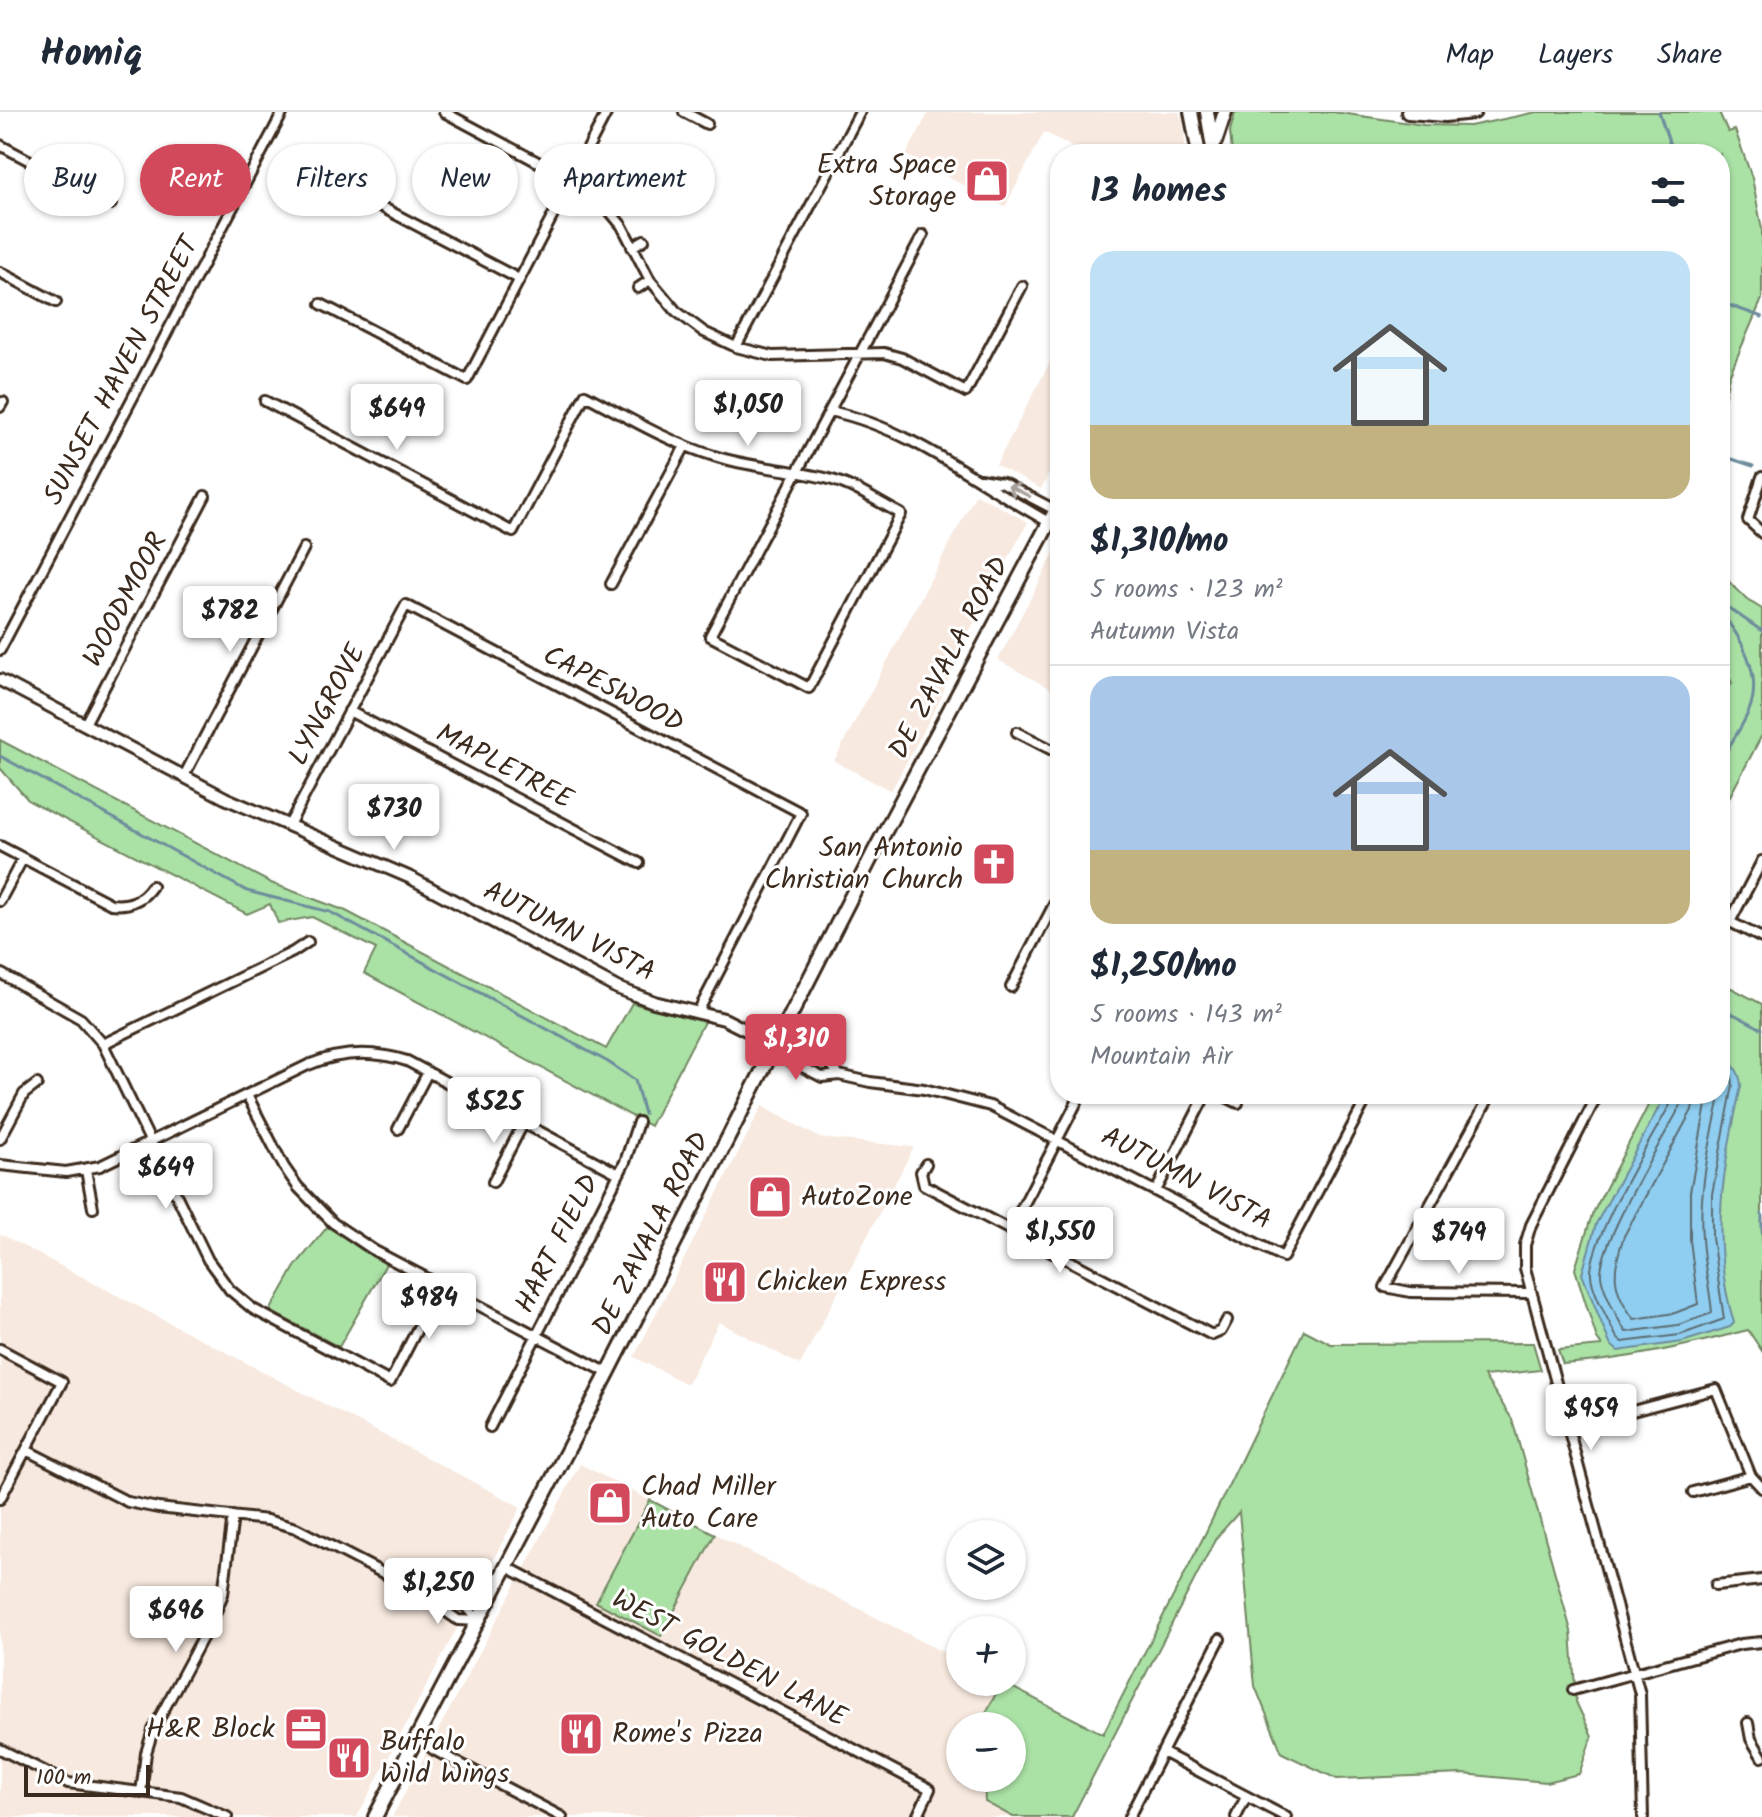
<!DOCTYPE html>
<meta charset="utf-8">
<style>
body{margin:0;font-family:Kalam,sans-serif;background:#f2f2f3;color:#1f2937;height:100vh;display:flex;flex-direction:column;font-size:30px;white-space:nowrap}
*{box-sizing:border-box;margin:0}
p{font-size:26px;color:#747a83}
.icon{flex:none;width:44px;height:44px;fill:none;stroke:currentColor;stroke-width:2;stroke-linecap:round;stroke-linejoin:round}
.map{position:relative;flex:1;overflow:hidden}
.details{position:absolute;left:1050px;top:32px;width:680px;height:960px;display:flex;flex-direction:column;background:#fff;border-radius:32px;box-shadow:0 2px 6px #0004}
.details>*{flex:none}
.top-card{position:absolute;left:24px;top:32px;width:760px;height:72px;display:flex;gap:16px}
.tools{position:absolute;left:946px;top:1408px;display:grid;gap:16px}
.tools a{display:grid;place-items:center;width:80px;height:80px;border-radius:50%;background:#fff;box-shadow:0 2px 6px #0004;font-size:40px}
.scale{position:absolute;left:24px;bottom:20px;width:126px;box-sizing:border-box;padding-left:8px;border:4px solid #3b2a1e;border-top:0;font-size:22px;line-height:28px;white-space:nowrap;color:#3b2a1e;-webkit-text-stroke:6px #fff;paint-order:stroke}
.price{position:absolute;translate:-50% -68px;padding:0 18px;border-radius:8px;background:#fff;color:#222;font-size:26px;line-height:52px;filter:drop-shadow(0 2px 4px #0008)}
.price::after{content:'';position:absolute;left:50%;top:48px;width:24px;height:18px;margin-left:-12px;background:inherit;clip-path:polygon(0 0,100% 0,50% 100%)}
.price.on{background:#d1495b;color:#fff}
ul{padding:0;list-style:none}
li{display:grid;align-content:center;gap:16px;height:424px;padding:0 40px}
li+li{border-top:2px solid #e0e1e3}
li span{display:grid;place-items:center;height:248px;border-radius:24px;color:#555}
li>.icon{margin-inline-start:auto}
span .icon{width:144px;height:144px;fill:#fffc;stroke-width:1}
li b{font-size:34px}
h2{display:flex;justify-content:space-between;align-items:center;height:96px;padding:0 40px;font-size:34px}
.tag{padding:0 28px;border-radius:36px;background:#fff;box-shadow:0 2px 6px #0004;font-size:28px;line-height:72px}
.tag.on{background:#d1495b;color:#fff}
header{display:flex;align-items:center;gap:48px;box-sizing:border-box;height:112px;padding:0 40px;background:#fff;border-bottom:2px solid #e0e1e3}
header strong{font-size:38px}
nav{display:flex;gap:44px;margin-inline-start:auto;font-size:28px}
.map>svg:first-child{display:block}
</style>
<header>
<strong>Homiq</strong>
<nav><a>Map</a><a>Layers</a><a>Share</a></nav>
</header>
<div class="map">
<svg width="1762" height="1705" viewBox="0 0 1762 1705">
<rect width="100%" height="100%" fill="#fff"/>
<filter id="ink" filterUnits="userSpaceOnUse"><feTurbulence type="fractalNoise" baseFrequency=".0125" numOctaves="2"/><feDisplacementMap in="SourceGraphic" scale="16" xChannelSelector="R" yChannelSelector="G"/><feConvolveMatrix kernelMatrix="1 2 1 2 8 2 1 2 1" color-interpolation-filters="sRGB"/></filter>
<g filter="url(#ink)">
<path fill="#f7e9df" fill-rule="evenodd" d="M 929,0 L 1179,0 L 1183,9 L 1186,42 L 1085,42 L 1044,20 L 1005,95 L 906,43 Z
M 1060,231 L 1060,341 L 1041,377 L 996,353 Z
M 976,382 L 1028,410 L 961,535 L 941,586 L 891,679 L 834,649 Z
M 1060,430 L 1060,582 L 998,548 Z
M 762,994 L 820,1026 L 914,1035 L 800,1253 L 719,1210 L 687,1272 L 634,1245 Z
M 0,1122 L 521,1395 L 357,1705 L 0,1705 Z
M 580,1352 L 960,1549 L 960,1570 L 1001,1570 L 1103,1623 L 1060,1705 L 392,1705 ZM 960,1614 L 1012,1614 L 1012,1666 L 960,1666 Z"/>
<path fill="#aae1a5" stroke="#728662" stroke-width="2" d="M 1245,0 L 1333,0 L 1424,13 L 1470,14 L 1537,0 L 1719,0 L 1728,20 L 1735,18 L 1752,66 L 1762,117 L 1762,187 L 1729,264 L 1720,307 L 1720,42 L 1232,42 L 1230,19 L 1235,1 Z
M 1720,461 L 1749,489 L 1762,497 L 1762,623 L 1720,703 L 1720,604 L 1724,596 L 1720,585 L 1732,571 L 1720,544 Z
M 0,628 L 271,771 L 346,799 L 606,937 L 632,891 L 704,910 L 650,1014 L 364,861 L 376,837 L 312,805 L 278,811 L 270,792 L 247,802 L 29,689 L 0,656 Z
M 1720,870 L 1762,892 L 1762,1239 L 1748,1218 C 1686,1234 1627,1248 1563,1252 L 1558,1238 L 1602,1234 L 1597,1227 L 1575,1157 L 1592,1103 L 1654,982 L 1720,982 Z
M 328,1114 L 362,1138 L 386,1152 L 339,1235 L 270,1199 L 296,1153 Z
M 1304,1218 L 1331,1232 L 1533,1231 L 1541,1258 L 1484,1264 L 1512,1307 L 1571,1519 L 1576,1590 L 1592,1624 L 1579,1662 L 1546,1670 L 1463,1662 L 1337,1667 L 1282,1641 L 1255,1574 L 1239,1400 L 1216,1426 L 1072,1705 L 1013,1705 L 985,1690 L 984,1666 L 1012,1666 L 1012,1614 L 979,1614 L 1002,1570 L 1103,1622 L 1205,1422 Z
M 650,1388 L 715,1422 L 661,1524 L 596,1490 Z"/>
<path fill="#8fcef0" stroke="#6d8c9c" stroke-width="2" d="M 1720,941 C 1732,951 1740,958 1741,974 C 1723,1057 1709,1127 1734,1211 L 1730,1215 L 1682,1230 L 1618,1239 L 1610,1232 L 1582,1162 L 1596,1112 L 1666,982 L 1720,982 Z"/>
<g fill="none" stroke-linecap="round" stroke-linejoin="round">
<path stroke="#5d6c72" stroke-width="2" d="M 1673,982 L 1672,989 C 1653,1024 1589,1127 1591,1163 C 1592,1180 1609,1209 1617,1226 L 1622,1230 L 1680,1223 L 1724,1207 L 1712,1126 L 1712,1082 L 1733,973 L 1732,965 L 1720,951
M 1683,982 L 1681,993 C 1663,1027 1599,1131 1601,1163 C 1602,1176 1619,1210 1626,1220 L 1678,1213 L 1712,1201 C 1710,1176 1703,1151 1702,1126 C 1698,1074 1712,1023 1723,972 L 1720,965
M 1695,982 L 1692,998 L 1624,1124 C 1612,1158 1611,1177 1634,1207 L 1675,1201 L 1698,1192 L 1690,1128 L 1690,1080 L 1708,982"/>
<path stroke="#6d8c9c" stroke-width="3" d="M 1659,0 L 1673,42
M 1720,190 L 1762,205
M 1720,343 L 1753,354
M 1720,490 L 1762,519
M 1720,500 C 1741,524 1761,561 1751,593 C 1745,612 1730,632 1720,649
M 0,644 L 247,779 L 330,800 L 608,950 L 635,968 L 644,1002
M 1720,895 L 1762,917
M 1720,923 L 1732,902
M 1762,1102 L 1762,1120"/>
<g stroke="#3b2a1e" stroke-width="14">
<path id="minor" d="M 444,0 L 579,72 L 599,86 L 622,114 L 650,168 L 676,199 L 704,220 L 736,235 L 772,244 L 884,241 L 902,246 L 966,280 L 1022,174
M 684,0 L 707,12
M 0,33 L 111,92
M 374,91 L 519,167
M 632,135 L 644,128
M 0,160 L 56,190
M 638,176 L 650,168
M 321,192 L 467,268 L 607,0
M 736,235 L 860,0
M 265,289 L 513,420 L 585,283 C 627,305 668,330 714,344 C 751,356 791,357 829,367 C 855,374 878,390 901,402 L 809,576 L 710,524 L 923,123
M 0,295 L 3,290
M 830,299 C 916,317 984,377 1060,416
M 1762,365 L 1748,408 L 1762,421
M 980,367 L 1003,371 L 1059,400
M 611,472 L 685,334
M 0,538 L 283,0
M 349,599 L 639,751
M 85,612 L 205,384
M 1017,620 L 1060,642
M 184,664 L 304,436
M 289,713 L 406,493 L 801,701 L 698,900
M 0,734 L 111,792 C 129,794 142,789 152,774
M 1762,749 L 1730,810 L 1762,826
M 0,789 L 23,746
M 0,861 L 81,907 L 103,932 L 208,1148 L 230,1178 L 253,1197 L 390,1270 L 440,1173
M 1011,875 L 1060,781
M 103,932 L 293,840 L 308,830
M 839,963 L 829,950 L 788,928 L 776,933 L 781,944 L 822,965 L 839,963 L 870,970 L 924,977 L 990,994 L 1283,1145 L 1369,982
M 1220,982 L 1238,991
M 1491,982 L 1385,1175 L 1410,1180 L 1530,1181
M 1598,982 L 1531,1113 L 1525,1133 L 1525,1156 L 1640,1582 L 1643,1705
M 247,983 L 284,1055 L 298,1075 L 333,1111 L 375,1139 L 608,1261
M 398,1017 L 428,960
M 0,1027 L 24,982 L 37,972
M 926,1052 L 921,1060 L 924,1073 L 1212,1223 L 1221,1219 L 1227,1208
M 0,1053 L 66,1060 L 100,1054 L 308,953 C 341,939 373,938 407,949 L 619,1062
M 86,1058 L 93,1096
M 493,1070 L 524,1010
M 1156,1079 L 1206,982
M 1010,1119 L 1081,982
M 0,1237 L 62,1270 L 0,1387
M 490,1315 L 625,1050 L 638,1010
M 1568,1316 L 1716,1277 L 1751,1364 L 1762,1376
M 26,1338 L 128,1390 L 158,1396 L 267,1408 L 296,1416 L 412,1476 L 458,1508 L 479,1509
M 1693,1380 L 1751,1364
M 507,1455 L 930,1677 L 917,1705
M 1716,1473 L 1762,1468
M 420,1479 L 466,1494 L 479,1509
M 1573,1578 L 1741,1532 L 1762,1530
M 1748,1611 L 1751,1627 L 1762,1645
M 417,1625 L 434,1638 L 562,1705
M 0,1637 L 68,1671 L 181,1685 L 227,1705
M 1162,1640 L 1286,1705
M 141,1681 L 146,1641 L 153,1618 L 214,1504 L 223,1482 L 233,1404
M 1129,1705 L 1220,1527
M 1236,1705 L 1246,1685"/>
</g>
<g stroke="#3b2a1e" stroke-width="16">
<path id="tertiary" d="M 0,568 L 225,686 L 411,766 L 617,876 L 654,890 L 724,907 L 776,933"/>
</g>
<g stroke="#3b2a1e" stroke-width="18">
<path id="secondary" d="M 1191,0 L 1199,42
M 1207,0 L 1214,42
M 1408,0 L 1445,3 L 1474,0
M 1215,30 L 1225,0
M 375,1705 L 608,1261 L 874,740 L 1060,390"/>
</g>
<use href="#minor" stroke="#fff" stroke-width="8"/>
<use href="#tertiary" stroke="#fff" stroke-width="10"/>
<use href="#secondary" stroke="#fff" stroke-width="12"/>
</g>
<defs><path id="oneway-shaft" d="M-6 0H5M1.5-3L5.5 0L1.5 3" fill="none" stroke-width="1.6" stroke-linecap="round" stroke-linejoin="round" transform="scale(2)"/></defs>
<use stroke="#a79f9a" href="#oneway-shaft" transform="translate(1019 379) rotate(-153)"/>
</g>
<defs>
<g id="shop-square" transform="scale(2.3)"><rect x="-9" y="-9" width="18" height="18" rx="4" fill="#d1495b" stroke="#fff"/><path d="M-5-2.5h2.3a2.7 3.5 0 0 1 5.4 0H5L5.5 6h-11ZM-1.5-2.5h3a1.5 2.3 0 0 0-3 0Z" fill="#fff"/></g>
<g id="church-square" transform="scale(2.3)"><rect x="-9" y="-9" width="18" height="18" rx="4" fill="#d1495b" stroke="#fff"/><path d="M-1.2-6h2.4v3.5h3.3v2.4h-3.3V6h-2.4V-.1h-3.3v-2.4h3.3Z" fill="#fff"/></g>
<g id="restaurant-square" transform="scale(2.3)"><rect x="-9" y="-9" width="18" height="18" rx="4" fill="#d1495b" stroke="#fff"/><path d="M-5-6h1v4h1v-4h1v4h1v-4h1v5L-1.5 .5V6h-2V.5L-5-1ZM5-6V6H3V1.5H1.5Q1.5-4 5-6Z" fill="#fff"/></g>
<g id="office-square" transform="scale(2.3)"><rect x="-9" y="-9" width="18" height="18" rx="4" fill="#d1495b" stroke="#fff"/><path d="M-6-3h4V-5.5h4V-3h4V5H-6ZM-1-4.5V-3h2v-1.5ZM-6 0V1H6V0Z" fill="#fff"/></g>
</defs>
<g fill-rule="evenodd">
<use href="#shop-square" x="987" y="69"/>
<use href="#church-square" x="994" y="752"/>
<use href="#shop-square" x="770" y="1085"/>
<use href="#restaurant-square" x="725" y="1170"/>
<use href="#shop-square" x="610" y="1391"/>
<use href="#office-square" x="306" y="1617"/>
<use href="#restaurant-square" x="581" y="1622"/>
<use href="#restaurant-square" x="349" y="1646"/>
</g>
<g text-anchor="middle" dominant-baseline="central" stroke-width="6" stroke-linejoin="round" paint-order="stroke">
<g font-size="28" fill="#3b2a1e" stroke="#fff" text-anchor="start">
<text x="956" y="53" text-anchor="end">Extra Space<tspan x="956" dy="32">Storage</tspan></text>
<text x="963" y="736" text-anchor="end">San Antonio<tspan x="963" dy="32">Christian Church</tspan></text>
<text x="801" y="1085">AutoZone</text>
<text x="756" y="1170">Chicken Express</text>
<text x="641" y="1375">Chad Miller<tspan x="641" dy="32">Auto Care</tspan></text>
<text x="275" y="1617" text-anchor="end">H&amp;R Block</text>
<text x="612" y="1622">Rome's Pizza</text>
<text x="380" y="1630">Buffalo<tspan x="380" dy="32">Wild Wings</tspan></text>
</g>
<g font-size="28" fill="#3b2a1e" stroke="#fff">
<text transform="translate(122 259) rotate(-62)">SUNSET HAVEN STREET</text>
<text transform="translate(126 488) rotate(-62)">WOODMOOR</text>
<text transform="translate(950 546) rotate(-62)">DE ZAVALA ROAD</text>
<text transform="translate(613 578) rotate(28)">CAPESWOOD</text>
<text transform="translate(328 593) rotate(-62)">LYNGROVE</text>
<text transform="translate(504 655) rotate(28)">MAPLETREE</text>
<text transform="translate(569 820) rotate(27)">AUTUMN VISTA</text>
<text transform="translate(1186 1067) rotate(28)">AUTUMN VISTA</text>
<text transform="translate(652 1122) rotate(-63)">DE ZAVALA ROAD</text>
<text transform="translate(558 1132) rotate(-63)">HART FIELD</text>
<text transform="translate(729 1547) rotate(28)">WEST GOLDEN LANE</text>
</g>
</g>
</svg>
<div class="tools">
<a><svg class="icon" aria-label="layers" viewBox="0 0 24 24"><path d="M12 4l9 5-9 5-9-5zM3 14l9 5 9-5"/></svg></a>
<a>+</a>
<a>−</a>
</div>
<div class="scale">100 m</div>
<b class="price" style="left:748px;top:336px">$1,050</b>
<b class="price" style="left:397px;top:340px">$649</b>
<b class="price" style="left:230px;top:542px">$782</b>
<b class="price" style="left:394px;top:740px">$730</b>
<b class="price on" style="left:796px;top:970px">$1,310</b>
<b class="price" style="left:494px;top:1033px">$525</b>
<b class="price" style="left:166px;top:1099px">$649</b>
<b class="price" style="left:1060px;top:1163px">$1,550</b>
<b class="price" style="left:1459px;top:1164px">$749</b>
<b class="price" style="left:429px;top:1229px">$984</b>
<b class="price" style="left:1591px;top:1340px">$959</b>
<b class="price" style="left:438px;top:1514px">$1,250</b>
<b class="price" style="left:176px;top:1542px">$696</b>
<div class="top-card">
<a class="tag">Buy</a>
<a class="tag on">Rent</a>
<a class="tag">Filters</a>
<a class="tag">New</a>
<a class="tag">Apartment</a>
</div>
<section class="details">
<h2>13 homes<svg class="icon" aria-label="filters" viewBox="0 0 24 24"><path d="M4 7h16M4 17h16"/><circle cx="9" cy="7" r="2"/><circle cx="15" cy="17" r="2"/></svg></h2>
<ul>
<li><span style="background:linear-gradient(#bfe0f5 70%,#c2b280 0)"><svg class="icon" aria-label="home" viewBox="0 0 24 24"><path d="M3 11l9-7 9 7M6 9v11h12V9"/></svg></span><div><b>$1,310/mo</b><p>5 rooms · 123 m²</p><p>Autumn Vista</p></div></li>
<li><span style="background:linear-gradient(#a9c7e8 70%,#c2b280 0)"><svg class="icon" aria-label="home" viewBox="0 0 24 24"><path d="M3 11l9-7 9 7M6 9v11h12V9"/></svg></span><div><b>$1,250/mo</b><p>5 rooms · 143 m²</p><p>Mountain Air</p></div></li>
</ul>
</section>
</div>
